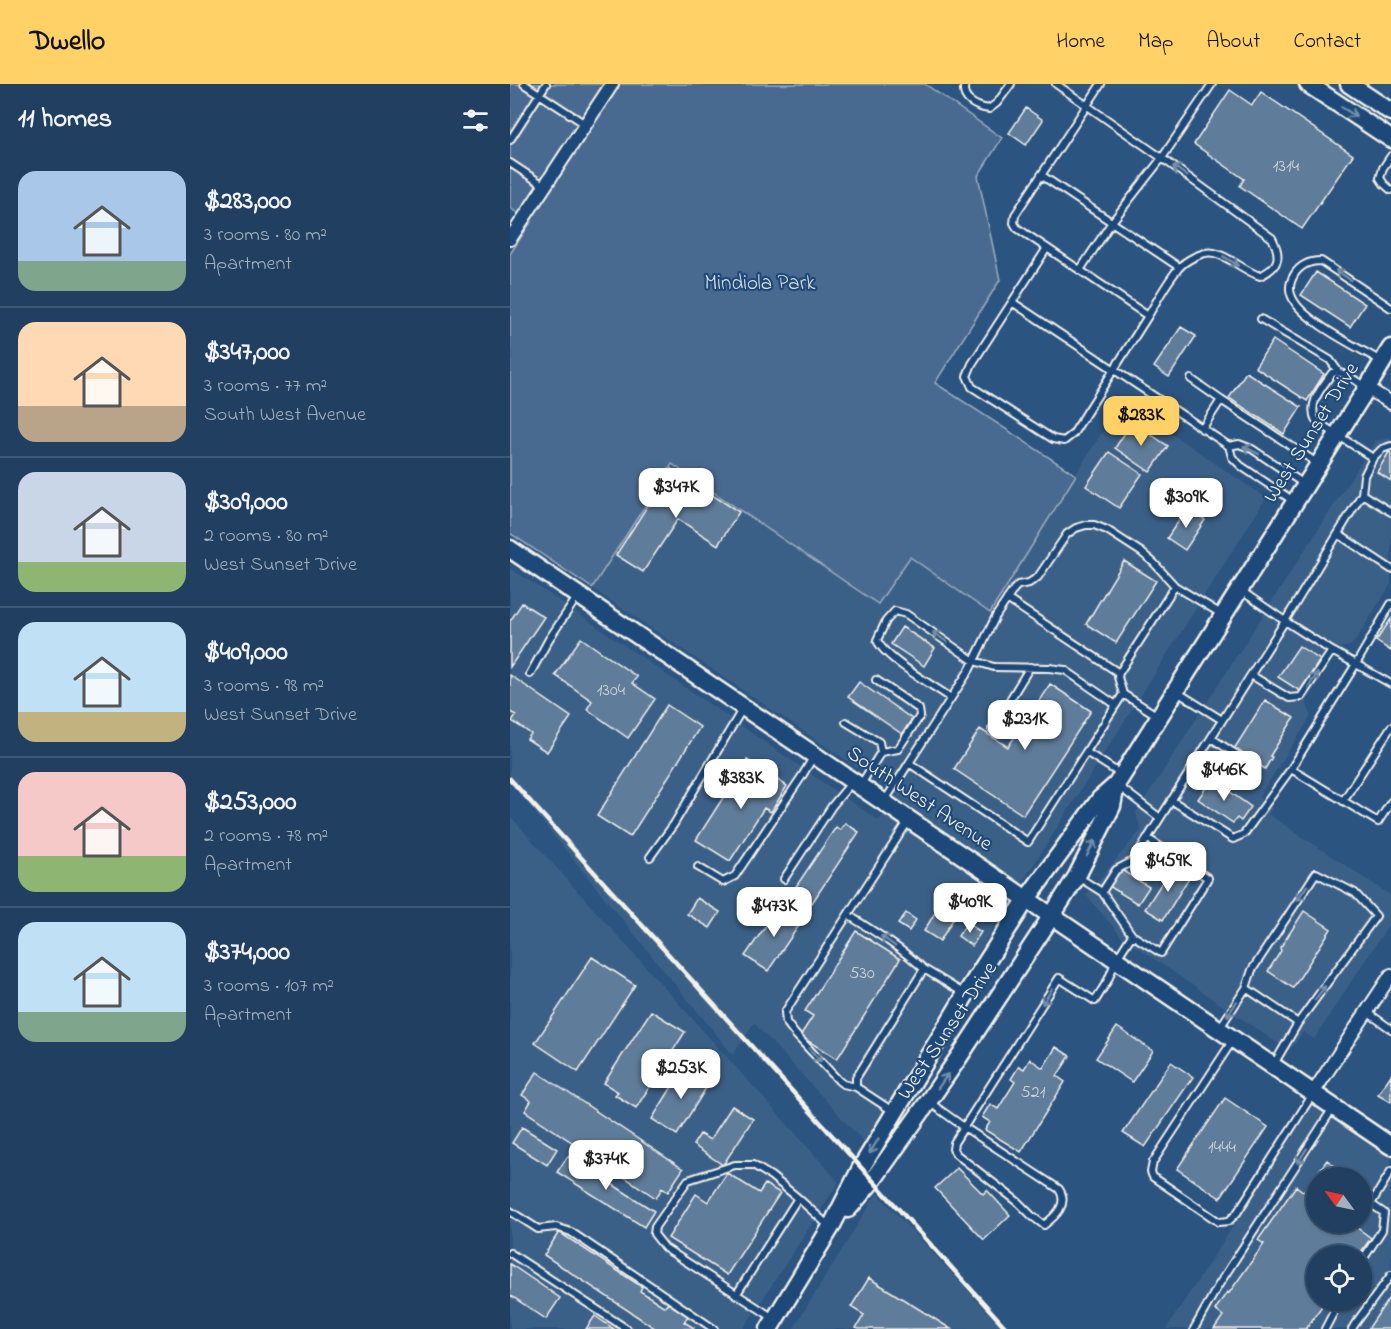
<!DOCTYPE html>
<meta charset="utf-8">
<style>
body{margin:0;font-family:"Indie Flower",sans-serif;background:#294667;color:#f1f3f6;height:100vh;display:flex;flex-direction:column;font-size:22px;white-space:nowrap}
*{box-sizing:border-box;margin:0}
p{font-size:20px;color:#a2afbd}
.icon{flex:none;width:33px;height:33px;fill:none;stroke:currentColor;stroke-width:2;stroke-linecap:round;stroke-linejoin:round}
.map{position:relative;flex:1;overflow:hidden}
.sheet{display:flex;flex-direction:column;background:#213f61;width:510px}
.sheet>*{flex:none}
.needle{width:39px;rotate:303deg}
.controls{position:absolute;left:796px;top:1083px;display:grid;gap:12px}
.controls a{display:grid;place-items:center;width:66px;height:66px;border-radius:50%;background:#213f61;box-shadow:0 2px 4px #0004,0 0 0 2px #3e5876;font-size:30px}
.price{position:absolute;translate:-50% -51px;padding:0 14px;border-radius:12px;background:#fff;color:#222;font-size:20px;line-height:39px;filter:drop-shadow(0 2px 3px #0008)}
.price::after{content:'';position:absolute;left:50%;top:36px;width:18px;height:14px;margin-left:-9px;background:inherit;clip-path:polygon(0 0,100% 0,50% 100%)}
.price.current{background:#ffd166;color:#111}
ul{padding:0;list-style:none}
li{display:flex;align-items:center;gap:18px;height:150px;padding:0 18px}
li+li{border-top:2px solid #3e5876}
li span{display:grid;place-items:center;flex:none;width:168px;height:120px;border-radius:18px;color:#555}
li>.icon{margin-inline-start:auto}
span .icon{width:72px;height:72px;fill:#fffc;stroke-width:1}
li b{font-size:26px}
h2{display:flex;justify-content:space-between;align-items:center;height:72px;padding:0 18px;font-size:26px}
header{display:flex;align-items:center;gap:36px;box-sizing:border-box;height:84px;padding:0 30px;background:#ffd166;color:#111}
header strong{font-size:28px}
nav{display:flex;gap:33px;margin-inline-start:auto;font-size:21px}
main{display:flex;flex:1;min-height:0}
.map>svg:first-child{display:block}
</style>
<header>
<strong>Dwello</strong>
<nav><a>Home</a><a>Map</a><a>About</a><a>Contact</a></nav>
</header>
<main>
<section class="sheet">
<h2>11 homes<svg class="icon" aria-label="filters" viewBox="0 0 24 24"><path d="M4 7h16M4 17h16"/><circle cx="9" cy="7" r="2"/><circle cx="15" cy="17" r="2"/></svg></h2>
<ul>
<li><span style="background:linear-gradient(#a9c7e8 75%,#7fa58c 0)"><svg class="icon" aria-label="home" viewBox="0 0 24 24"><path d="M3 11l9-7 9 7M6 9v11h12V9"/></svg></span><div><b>$283,000</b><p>3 rooms · 80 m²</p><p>Apartment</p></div></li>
<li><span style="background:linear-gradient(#ffd9b3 70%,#b9a48a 0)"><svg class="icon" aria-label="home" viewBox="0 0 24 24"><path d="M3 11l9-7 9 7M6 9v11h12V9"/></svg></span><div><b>$347,000</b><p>3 rooms · 77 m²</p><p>South West Avenue</p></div></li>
<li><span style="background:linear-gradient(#c9d6e8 75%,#8fb573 0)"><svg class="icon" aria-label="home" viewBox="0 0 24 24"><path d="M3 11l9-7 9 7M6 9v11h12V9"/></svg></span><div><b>$309,000</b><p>2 rooms · 80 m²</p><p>West Sunset Drive</p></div></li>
<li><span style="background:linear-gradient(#bfe0f5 75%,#c2b280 0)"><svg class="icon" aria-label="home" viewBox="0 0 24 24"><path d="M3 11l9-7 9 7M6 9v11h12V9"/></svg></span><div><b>$409,000</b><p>3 rooms · 98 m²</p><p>West Sunset Drive</p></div></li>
<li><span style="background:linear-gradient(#f6c9c9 70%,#8fb573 0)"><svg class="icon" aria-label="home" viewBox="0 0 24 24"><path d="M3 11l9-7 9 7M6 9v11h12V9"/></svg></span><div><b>$253,000</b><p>2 rooms · 78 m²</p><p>Apartment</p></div></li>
<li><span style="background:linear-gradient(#bfe0f5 75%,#7fa58c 0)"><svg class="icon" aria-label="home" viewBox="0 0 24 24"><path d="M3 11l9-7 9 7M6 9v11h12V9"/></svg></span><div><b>$374,000</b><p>3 rooms · 107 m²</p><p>Apartment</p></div></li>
</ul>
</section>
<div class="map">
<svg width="881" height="1245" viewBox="0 0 881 1245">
<rect width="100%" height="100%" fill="#2c5481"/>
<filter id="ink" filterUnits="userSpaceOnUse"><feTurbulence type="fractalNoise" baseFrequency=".0167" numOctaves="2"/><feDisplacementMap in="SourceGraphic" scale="12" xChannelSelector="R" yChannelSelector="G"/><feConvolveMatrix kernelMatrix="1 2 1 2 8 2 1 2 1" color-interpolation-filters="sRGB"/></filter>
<g filter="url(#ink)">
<path fill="#3b6088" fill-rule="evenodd" d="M 612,316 L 756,414 L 491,832 L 424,940 L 370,1034 L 354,1058 L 244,939 L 223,971 L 0,698 L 0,484 L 69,530 L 369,737 L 386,710 L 82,504 L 162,380 L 368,520 L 400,473 L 480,528 Z
M 881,354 L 881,500 L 845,557 L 840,562 L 830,564 L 796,617 L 801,632 L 749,713 L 762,724 L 758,730 L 880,811 L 881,837 L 804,955 L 793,948 L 779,967 L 612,853 L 576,811 L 631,746 L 626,729 L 865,357 Z
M 0,732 L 329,1098 L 233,1245 L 0,1245 Z
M 807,1014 L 881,1064 L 881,1245 L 656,1245 ZM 807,1094 L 852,1094 L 852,1138 L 807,1138 ZM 807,1172 L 852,1172 L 852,1216 L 807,1216 Z
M 367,1109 L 493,1245 L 283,1245 Z"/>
<path fill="#496b90" stroke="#9eaebc" stroke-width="1.5" d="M 0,0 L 415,0 L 492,54 L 468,92 L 490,196 L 425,299 L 566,391 L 480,529 L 400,473 L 368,520 L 162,380 L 82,504 L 0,449 L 0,170 L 21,138 L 0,124 Z"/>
<path fill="#5e7b9a" stroke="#f4f1e8" stroke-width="1.5" d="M 720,6 L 742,21 L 751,8 L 843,71 L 792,145 L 730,102 L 734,95 L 684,60 Z
M 516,24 L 533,36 L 516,61 L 499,49 Z
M 806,188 L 855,220 L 840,243 L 791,211 Z
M 671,243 L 686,252 L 659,293 L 644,283 Z
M 763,256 L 814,290 L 797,317 L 745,283 Z
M 736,288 L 791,323 L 774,350 L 719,314 Z
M 622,338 L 658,362 L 640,388 L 605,364 Z
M 599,368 L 632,390 L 609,424 L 576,402 Z
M 879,368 L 881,369 L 881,397 L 867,388 Z
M 161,385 L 229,428 L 208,461 L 168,435 L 133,488 L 106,471 Z
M 677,424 L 695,436 L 675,466 L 657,454 Z
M 614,477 L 646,497 L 606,559 L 576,540 Z
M 12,519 L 34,533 L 0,583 L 0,537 Z
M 881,535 L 881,567 L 866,557 Z
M 392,543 L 425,564 L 414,582 L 381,560 Z
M 71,554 L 127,593 L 122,599 L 145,615 L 118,654 L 77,625 L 82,617 L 45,591 Z
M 789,562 L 810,576 L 790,607 L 768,593 Z
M 0,591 L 61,633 L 37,668 L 17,655 L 21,650 L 2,637 L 6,631 L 0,628 Z
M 349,598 L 402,635 L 392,650 L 338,613 Z
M 540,600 L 581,627 L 513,731 L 444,685 L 470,645 L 498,663 Z
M 755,616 L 784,634 L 760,672 L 762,673 L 755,685 L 724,665 Z
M 157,621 L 190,643 L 120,753 L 87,732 Z
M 237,676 L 277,702 L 261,728 L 254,724 L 220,777 L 186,756 Z
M 702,695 L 741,723 L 731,737 L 727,734 L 723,739 L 688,715 Z
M 335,739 L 349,748 L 302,819 L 283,807 L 326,743 L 330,746 Z
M 663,781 L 680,792 L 653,836 L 635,825 Z
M 610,785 L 639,803 L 628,820 L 599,802 Z
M 452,802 L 466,811 L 457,824 L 443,814 Z
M 187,814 L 210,828 L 200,844 L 177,830 Z
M 270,821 L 292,837 L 258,887 L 235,872 Z
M 429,822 L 445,832 L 430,857 L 414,847 Z
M 794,827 L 821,845 L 783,904 L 758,887 L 771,867 L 770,864 Z
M 396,829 L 406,836 L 399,847 L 388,840 Z
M 457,839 L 471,848 L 462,862 L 448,852 Z
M 346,847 L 390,875 L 327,975 L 290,952 L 303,932 L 295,927 Z
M 82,873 L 125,901 L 68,988 L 25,959 Z
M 141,927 L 175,948 L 126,1024 L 105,1011 L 108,1008 L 94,999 Z
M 607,943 L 643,967 L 622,998 L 586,974 Z
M 546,963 L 560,972 L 547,992 L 555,998 L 511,1068 L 475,1046 L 480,1038 L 472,1033 L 480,1020 L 488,1025 L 505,998 L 501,995 L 509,982 L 514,985 L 520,975 L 533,984 Z
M 661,978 L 683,993 L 635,1063 L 613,1049 Z
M 176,980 L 201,996 L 167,1051 L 142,1035 Z
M 27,988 L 173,1085 L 158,1108 L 152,1104 L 146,1114 L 15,1027 L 21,1017 L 12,1011 Z
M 881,991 L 881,1018 L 868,1010 Z
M 715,1014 L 758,1043 L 710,1114 L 667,1085 Z
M 222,1022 L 243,1035 L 213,1081 L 183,1061 L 190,1050 L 200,1056 Z
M 12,1043 L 47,1065 L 37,1081 L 2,1059 Z
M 58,1072 L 144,1127 L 134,1143 L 47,1088 Z
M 817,1076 L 841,1094 L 807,1094 L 807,1138 L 839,1138 L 861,1154 L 848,1172 L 807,1172 L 807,1216 L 816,1216 L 796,1245 L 704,1245 L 713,1232 L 705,1226 L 717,1208 L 719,1209 L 754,1160 L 748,1156 L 786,1102 L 794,1108 Z
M 447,1084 L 473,1110 L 477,1106 L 500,1131 L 474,1156 L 425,1104 Z
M 217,1089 L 249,1109 L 255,1100 L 270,1109 L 217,1191 L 158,1154 L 186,1110 L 198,1118 Z
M 49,1148 L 132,1203 L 130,1207 L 155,1223 L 158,1219 L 178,1232 L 174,1238 L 184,1244 L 183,1245 L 146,1245 L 34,1171 Z
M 0,1180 L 50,1214 L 36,1235 L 0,1211 Z
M 359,1194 L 441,1245 L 349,1245 L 346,1244 L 354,1231 L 341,1223 Z
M 881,1211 L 881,1245 L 858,1245 Z
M 85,1232 L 104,1245 L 76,1245 Z"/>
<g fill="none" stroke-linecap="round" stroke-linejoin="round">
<g stroke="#f4f1e8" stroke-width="10">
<path id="lane" d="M 14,0 L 75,40
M 455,0 C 450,15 465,23 479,25 L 487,19 L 501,0
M 546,0 L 652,74 L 762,154 C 772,173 769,183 750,192 C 734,187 719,172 704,169 C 694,166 674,177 668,185 C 656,199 647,217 638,232
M 0,56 L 36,0
M 881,72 L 873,84 L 870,94 L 874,100 L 881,106
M 0,79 L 35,102
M 531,91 L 669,183
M 537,164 L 638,232 L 563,350 L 554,357 L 543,355 L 462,303 L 457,292 L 462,280 Z
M 537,164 L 507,144 L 504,139 L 505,131 L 591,0
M 570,186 L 602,138 L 652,74 L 702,0
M 502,218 L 719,362 L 722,373 L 731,382 L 785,418
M 751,235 L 820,276 L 828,287
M 871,277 C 849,264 791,236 782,213 C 778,205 780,198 784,191 C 790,181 800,177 811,177 L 881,224
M 681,295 L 711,316
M 692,345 L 711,316 L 807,379
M 719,362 L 729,360 L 742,365 L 794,400
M 863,374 L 872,365 L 881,362
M 852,410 L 854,392 L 863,374 L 806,337 C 797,319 812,304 822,289 C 834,286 847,298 857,304
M 881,428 L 852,410 L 775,537 L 822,567 L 846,580 L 781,685 L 868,738 L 881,718
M 828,450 L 881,485
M 497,515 L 609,589
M 881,520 L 846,580 L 881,600
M 20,590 L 39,555 L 68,512
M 741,591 L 779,614 L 791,613 L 822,567
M 366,596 L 409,625 L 410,632 L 388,665 L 371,668
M 667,608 L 712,636
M 613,610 L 608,593 L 609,589 L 665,502
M 441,614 C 423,601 375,575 367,556 L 376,537 L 385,527 L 396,530 L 464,577 L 484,583 L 539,584 L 555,586 L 606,621
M 336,638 L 369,658 L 371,668 L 350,702
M 482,645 L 520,583
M 576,668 L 613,610 L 648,632
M 689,672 L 732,700 L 744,682 L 701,654
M 399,679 L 460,585 L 486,532 L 504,505 L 508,501 L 519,499 L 528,493 L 557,450 L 566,444 L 576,441 L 584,441 L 597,446 L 631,468 L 644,479 L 665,502 L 713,531
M 607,701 L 650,734
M 661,716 L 723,755 L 734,750 L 781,685
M 833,717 L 881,643
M 374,718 L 399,679 L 518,758 L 576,668 L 612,691
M 140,773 L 164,740 L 233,624
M 188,783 L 213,798 L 225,792 L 292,692 L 304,672
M 568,793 L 592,808 L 606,786 L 623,777 L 775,537 L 730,506
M 274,795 L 322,722 L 342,698
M 338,831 C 365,848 391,864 414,885
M 622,851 L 651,869 L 698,794 L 637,754
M 857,928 L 881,945
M 709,945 L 736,904 L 742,886 L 806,789 L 845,809 L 866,832 L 788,939 L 736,904
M 723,956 L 643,1078 L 641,1088 L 643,1093 L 709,1138 L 719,1137 L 727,1129 L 803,1010
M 764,980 L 788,939
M 346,1003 L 333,1000 L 329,997 L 285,950 L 276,938 L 275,928 L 399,736
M 419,1018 L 454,1043 L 549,894 L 585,917 L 598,896 L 606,876 L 622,851 L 592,808
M 384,1028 L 346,1003 L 346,994 L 414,885 L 455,910
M 454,1043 L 549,1105 C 559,1120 546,1132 534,1141 L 522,1132 L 508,1118 L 446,1070 L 443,1065 L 444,1059 Z
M 0,1127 L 28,1145 L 46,1143 L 61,1148 L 204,1245
M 0,1169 L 117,1245
M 852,1177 L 872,1146 L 874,1129 L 861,1120 L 881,1087
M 226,1211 L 288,1114
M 265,1235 L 155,1164 L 144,1150 L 145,1143 L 178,1096 L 225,1081 L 243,1081 L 261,1092 L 288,1114 L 320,1143
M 684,1245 L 708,1202 L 823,1024
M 815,1245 L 830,1216
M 842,1245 L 845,1240 L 881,1191"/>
</g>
<g stroke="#f4f1e8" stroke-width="16">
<path id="street" d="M 0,155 L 102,0
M 857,304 L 881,319
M 803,1009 L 881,891"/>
</g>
<g stroke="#f4f1e8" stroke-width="21">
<path id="secondary" d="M 798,0 L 881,55
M 839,0 L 881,28
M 0,465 L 881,1062
M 338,1125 L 362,1097 L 418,1018 L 449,973 L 541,833 L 567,792 L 602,722 L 606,701
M 259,1245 L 321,1143 L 351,1084 L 456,910 L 516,816 L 590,715 L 606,701 L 857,304 L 881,264"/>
</g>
<use href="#lane" stroke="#1f4a7a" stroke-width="6"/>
<use href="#street" stroke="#1f4a7a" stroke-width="12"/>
<use href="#secondary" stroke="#1f4a7a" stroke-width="16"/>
<path stroke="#f4f1e8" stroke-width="4.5" d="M 0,695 L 497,1245"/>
</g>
<defs><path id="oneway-shaft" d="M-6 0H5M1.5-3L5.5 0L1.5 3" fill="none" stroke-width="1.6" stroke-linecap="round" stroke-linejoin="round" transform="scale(1.5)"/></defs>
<g stroke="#748da6">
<use href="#oneway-shaft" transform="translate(839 28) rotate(33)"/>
<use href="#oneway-shaft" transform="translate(670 87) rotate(-144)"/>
<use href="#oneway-shaft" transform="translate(721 177) rotate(31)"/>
<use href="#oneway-shaft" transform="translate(833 191) rotate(-146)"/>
<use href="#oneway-shaft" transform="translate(741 366) rotate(-153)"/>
<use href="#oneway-shaft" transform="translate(430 553) rotate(-145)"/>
<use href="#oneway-shaft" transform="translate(803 596) rotate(-57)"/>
<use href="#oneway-shaft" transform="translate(581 764) rotate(-63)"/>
<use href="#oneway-shaft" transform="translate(792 809) rotate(124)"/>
<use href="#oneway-shaft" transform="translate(378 857) rotate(-144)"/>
<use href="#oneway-shaft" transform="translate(810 909) rotate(-54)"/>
<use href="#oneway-shaft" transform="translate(537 913) rotate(122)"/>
<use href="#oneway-shaft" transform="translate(722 925) rotate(123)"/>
<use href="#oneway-shaft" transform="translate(305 971) rotate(47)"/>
<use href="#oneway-shaft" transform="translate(433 997) rotate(-55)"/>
<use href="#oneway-shaft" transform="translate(364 1062) rotate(121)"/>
<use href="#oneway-shaft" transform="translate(792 1072) rotate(123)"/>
</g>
</g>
<g text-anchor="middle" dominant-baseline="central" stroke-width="4.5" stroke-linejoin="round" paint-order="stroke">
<g font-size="18" fill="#ced4d4">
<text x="776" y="83">1314</text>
<text x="101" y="607">1304</text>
<text x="352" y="890">530</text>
<text x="523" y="1009">521</text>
<text x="712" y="1064">1444</text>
</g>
<g font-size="21" fill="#dadddb" stroke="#1f4a7a">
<text x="250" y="200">Mindiola Park</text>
</g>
<g font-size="21" fill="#f4f1e8" stroke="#1f4a7a">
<text transform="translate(802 349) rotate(-58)">West Sunset Drive</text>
<text transform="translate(409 715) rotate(34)">South West Avenue</text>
<text transform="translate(438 947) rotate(-56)">West Sunset Drive</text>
</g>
</g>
</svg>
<div class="controls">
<a><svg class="needle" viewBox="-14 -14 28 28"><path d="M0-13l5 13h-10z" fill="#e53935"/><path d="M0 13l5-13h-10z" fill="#a2afbd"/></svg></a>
<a><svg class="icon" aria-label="locate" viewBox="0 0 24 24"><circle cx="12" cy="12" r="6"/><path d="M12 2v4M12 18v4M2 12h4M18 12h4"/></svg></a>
</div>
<b class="price current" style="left:631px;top:363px">$283K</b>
<b class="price" style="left:166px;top:435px">$347K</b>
<b class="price" style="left:676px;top:445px">$309K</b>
<b class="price" style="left:515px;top:667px">$231K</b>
<b class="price" style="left:714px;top:718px">$446K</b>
<b class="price" style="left:231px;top:726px">$383K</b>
<b class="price" style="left:658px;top:809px">$459K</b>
<b class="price" style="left:460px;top:850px">$409K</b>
<b class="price" style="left:264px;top:854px">$473K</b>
<b class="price" style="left:171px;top:1016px">$253K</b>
<b class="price" style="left:96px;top:1107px">$374K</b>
</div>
</main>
